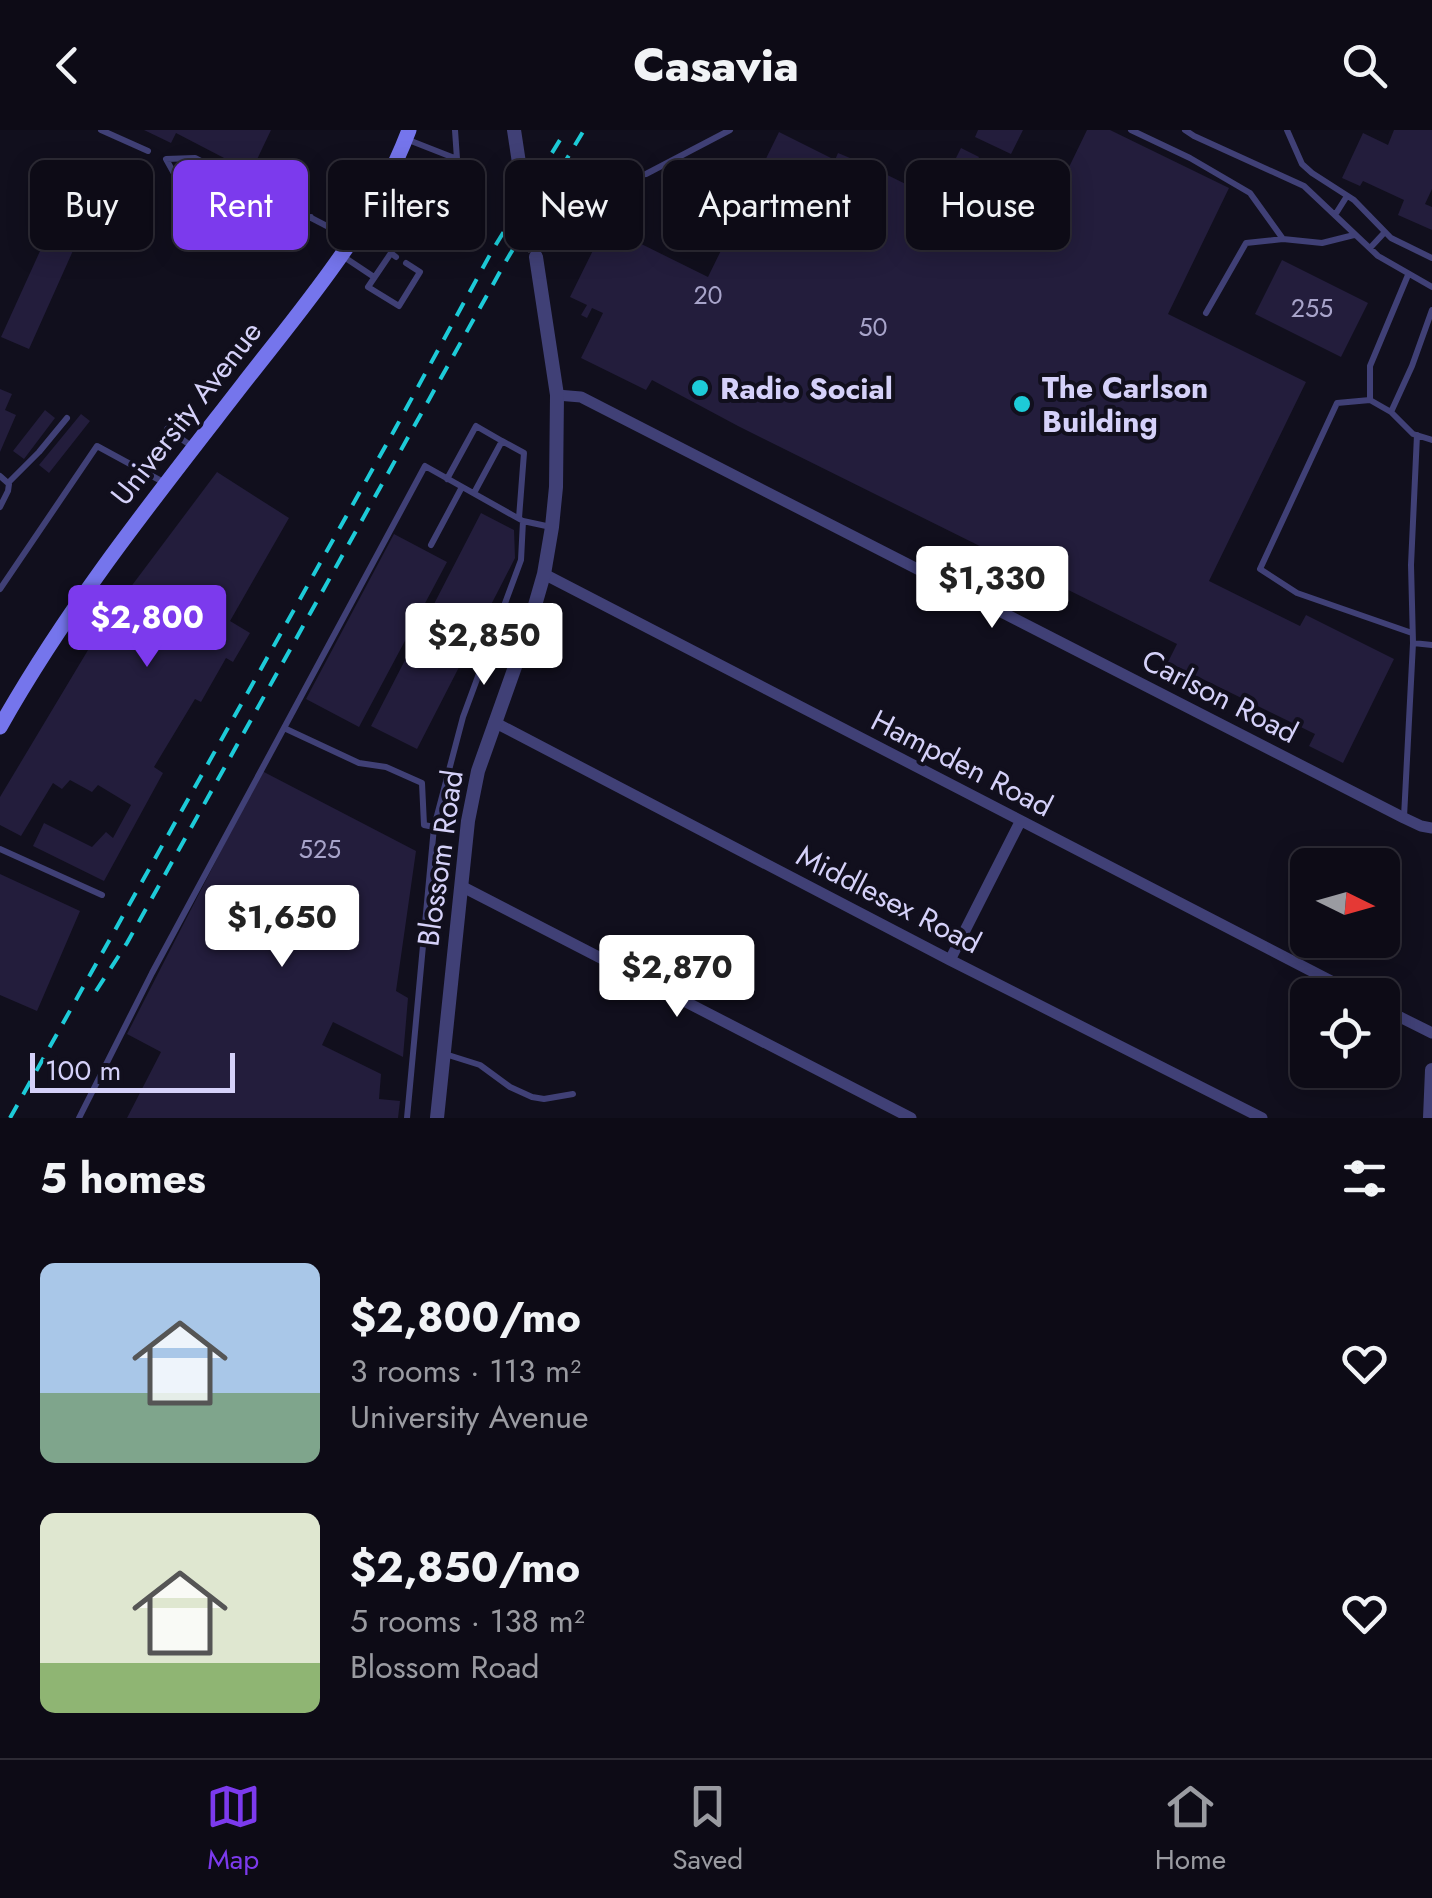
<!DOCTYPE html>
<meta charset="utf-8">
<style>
body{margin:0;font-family:Jost,sans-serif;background:#16141f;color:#f1f3f6;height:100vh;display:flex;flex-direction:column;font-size:38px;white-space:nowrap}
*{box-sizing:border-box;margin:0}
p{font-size:32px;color:#9a9ba1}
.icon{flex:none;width:55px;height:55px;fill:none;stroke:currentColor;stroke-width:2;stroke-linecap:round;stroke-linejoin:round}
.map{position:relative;height:988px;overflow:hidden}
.sheet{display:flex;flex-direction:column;background:#0d0b16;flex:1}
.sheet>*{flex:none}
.guide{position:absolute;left:30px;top:30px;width:1372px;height:90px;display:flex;gap:20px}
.needle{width:65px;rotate:95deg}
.buttons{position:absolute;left:1290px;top:718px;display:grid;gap:20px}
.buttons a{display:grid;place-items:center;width:110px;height:110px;border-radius:15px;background:#0d0b16;box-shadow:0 5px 25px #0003,0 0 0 2px #2d2b35;font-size:50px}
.scale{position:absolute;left:30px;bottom:25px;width:205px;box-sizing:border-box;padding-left:10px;border:5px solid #d5d1f9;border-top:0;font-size:28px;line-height:35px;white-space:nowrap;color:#d5d1f9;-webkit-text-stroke:8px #110f1d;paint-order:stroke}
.price{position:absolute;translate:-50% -85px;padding:0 22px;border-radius:10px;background:#fff;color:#222;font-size:32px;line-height:65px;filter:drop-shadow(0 2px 5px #0008)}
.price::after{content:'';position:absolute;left:50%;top:60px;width:30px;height:22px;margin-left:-15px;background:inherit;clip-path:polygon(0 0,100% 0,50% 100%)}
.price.selected{background:#7c3aed;color:#fff}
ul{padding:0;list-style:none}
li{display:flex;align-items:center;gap:30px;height:250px;padding:0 40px}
li span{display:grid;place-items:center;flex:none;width:280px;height:200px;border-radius:15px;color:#555}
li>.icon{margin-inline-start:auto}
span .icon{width:120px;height:120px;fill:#fffc;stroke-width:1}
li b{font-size:42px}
h2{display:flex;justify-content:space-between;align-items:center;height:120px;padding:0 40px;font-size:42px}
.tag{padding:0 35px;border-radius:15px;background:#0d0b16;box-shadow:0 5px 25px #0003,0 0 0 2px #2d2b35;font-size:35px;line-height:90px}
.tag.selected{background:#7c3aed;color:#fff}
header{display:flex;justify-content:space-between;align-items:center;height:130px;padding:0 40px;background:#0d0b16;font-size:45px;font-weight:800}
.tab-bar{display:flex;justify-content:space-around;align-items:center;height:140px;border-top:2px solid #2d2b35;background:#0d0b16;font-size:28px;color:#9a9ba1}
.tab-bar a{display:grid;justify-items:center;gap:5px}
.tab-bar .selected{color:#7c3aed}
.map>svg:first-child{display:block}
</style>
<header><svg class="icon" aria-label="back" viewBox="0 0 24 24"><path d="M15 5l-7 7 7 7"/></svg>Casavia<svg class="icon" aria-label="search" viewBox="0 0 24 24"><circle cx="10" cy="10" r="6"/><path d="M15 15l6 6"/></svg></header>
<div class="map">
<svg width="1432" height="988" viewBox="0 0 1432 988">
<rect width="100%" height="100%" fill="#110f1d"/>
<path fill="#231d3c" d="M 144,0 L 271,0 L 251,42 L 176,3 L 171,13 Z
M 978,0 L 1023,0 L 1011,24 L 975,7 Z
M 1087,0 L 1110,0 L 1229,58 L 1168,184 L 1306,252 L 1209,451 L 1300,496 L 1306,485 L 1394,529 L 1343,633 L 1309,616 L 1315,604 L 1168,532 L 1177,514 L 738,296 L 652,250 L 646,260 L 581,228 L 603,183 L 592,178 L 587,188 L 581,185 L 587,175 L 570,167 L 605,96 L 708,147 L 779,2 L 835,30 L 838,23 L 869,36 L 924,63 L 935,40 L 964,55 L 953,78 L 1025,113 L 1035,94 L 1040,97 Z
M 1394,0 L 1432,0 L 1432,59 L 1425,74 L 1432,77 L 1432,100 L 1398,85 L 1404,70 L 1363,51 L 1360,56 L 1342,48 L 1363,3 L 1388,15 Z
M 961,18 L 979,27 L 969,47 L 951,38 Z
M 70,55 L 97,67 L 29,219 L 1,207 Z
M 1282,130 L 1368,173 L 1341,227 L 1255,184 Z
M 0,259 L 12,264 L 5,280 L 16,285 L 0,322 Z
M 45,280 L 55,288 L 24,329 L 13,321 Z
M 81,284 L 90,291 L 49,343 L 39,335 Z
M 217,342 L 289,388 L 230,491 L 250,503 L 233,532 L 226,528 L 201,572 L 195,569 L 154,637 L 163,643 L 104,751 L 33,716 L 44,693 L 92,717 L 106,702 L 113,708 L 131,675 L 98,655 L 92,662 L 70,650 L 62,659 L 53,653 L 21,706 L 0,695 L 0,667 L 106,490 Z
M 481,383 L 514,400 L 515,428 L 417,619 L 371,596 Z
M 394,404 L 447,432 L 359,597 L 306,569 Z
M 262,641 L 416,721 L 396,861 L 408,868 L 403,927 L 333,892 L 322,915 L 381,944 L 379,969 L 400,971 L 398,988 L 127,988 L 161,922 L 127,904 Z
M 0,744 L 80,781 L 37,881 L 0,865 Z"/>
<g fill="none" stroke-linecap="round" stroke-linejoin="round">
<path stroke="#2e2c3e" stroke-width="14" stroke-dasharray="14 7" stroke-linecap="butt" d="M 521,46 L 536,127"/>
<path stroke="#404076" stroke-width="6" d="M 101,0 L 148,21
M 1131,0 L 1190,28 L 1250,63 L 1283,109
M 1185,0 L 1194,6 L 1304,56 L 1378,126 L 1432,157
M 1287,0 L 1302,34 L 1312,43 L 1354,70 L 1391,108 L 1432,128
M 406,9 L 457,29 L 455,0
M 646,44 L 730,0
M 1335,85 L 1347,66
M 311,87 L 281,98 L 270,96 L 184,54 L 176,47 L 166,29 L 195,28 L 350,108
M 369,88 C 387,98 398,101 391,123
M 1370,118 L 1384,103
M 344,127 L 374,147
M 396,127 L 391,123 L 368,157 L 399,176 L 420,142 L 406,133
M 1408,145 L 1370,236 L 1370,270 L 1337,273 L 1260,439 L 1297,463 L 1412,503
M 1432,180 L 1412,236 L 1391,282 L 1413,304 L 1432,310
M 1206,183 L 1246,113 L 1283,109 L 1322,113 L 1354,105
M 1370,270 L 1391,282
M 167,299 L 193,317
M 1417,305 L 1411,435 L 1413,513 L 1432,515
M 502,311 L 524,323 L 519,388
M 0,346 L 9,354 L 8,361 L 0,377
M 447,349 L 476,296 L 502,311 L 474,363
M 8,353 L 39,322 L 67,288
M 523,391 L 521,430 L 463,587 L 434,697 L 424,695 L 422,653 L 386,637 L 359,633 L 284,598 L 425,336 L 523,391 L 551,397
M 431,415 L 462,357
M 0,459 L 97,316 L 165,353
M 1404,687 L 1413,513
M 0,719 L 102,765
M 445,924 L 480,935 L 510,957 L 532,967 L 544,969 L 573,964
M 79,988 L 152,843 L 284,598
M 407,988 L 434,697"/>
<path stroke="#404076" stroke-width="11" d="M 557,265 L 581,267 L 1404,688 L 1421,696 L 1432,698
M 544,444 L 1358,865
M 494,592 L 950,830 L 1262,988
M 461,756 L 911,988
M 950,830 L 1020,692
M 1382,878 L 1432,903"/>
<path stroke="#404076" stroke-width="14" d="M 514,0 L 521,46
M 437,988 L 468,691 L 478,641 L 527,503 L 544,444 L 552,397 L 556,357 L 557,265 L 536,127
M 1430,988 L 1432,940"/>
<path stroke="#7575ec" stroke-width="15" d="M 0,597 C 69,474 157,365 243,254 C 306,173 372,98 409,0"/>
<path stroke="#1dcbd8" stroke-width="4" stroke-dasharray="15 12" stroke-linecap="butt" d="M 96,861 L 127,813 L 506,131 L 584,0
M 10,988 L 395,299 L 492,121 L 566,0"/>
</g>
<g fill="#1dcbd8" stroke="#110f1d" stroke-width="4">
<circle cx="700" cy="258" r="10"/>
<circle cx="1022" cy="274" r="10"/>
</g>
<g text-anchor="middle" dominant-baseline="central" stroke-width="8" stroke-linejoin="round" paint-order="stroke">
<g font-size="25" fill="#a8a4ca">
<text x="708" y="165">20</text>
<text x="1312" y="178">255</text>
<text x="873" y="197">50</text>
<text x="320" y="719">525</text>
</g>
<g font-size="30" font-weight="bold" fill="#d5d1f9" stroke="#110f1d" text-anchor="start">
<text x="1042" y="257">The Carlson<tspan x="1042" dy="34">Building</tspan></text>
<text x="720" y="258">Radio Social</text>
</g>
<g font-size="30" fill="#d5d1f9" stroke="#110f1d">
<text transform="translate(186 283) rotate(-52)">University Avenue</text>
<text transform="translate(1220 566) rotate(27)">Carlson Road</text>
<text transform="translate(962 633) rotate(27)">Hampden Road</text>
<text transform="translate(440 728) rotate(-82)">Blossom Road</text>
<text transform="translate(889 769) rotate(27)">Middlesex Road</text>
</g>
</g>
</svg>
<div class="buttons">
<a><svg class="needle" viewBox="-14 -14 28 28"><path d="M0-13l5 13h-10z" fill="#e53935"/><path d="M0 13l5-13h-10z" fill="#9a9ba1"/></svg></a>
<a><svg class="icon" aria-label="locate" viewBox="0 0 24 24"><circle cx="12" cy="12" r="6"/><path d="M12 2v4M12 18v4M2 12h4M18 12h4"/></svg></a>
</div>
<div class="scale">100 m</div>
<b class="price" style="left:992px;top:501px">$1,330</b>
<b class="price selected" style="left:147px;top:540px">$2,800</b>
<b class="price" style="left:484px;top:558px">$2,850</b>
<b class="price" style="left:282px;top:840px">$1,650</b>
<b class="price" style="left:677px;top:890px">$2,870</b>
<div class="guide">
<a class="tag">Buy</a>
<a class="tag selected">Rent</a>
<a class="tag">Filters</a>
<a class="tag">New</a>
<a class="tag">Apartment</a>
<a class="tag">House</a>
</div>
</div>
<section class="sheet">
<h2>5 homes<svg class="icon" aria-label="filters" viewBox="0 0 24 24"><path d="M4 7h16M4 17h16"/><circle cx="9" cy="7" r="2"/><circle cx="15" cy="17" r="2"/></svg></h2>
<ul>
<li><span style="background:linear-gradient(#a9c7e8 65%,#7fa58c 0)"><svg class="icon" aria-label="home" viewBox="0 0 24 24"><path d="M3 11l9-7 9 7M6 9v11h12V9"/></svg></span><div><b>$2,800/mo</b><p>3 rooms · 113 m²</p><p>University Avenue</p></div><svg class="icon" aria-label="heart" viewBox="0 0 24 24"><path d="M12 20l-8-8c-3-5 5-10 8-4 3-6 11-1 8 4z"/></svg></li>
<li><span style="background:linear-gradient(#dfe7d0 75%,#8fb573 0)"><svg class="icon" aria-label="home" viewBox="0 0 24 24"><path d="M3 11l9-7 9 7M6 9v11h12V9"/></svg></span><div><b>$2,850/mo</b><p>5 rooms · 138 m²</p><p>Blossom Road</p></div><svg class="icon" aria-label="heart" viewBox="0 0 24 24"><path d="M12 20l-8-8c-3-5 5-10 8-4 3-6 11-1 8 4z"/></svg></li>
</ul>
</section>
<nav class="tab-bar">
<a class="selected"><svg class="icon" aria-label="map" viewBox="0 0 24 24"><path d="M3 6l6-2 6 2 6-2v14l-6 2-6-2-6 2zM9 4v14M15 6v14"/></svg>Map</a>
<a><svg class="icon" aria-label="saved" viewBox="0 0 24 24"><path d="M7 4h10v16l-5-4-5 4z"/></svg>Saved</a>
<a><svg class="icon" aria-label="home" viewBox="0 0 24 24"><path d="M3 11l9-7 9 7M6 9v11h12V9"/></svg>Home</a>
</nav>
